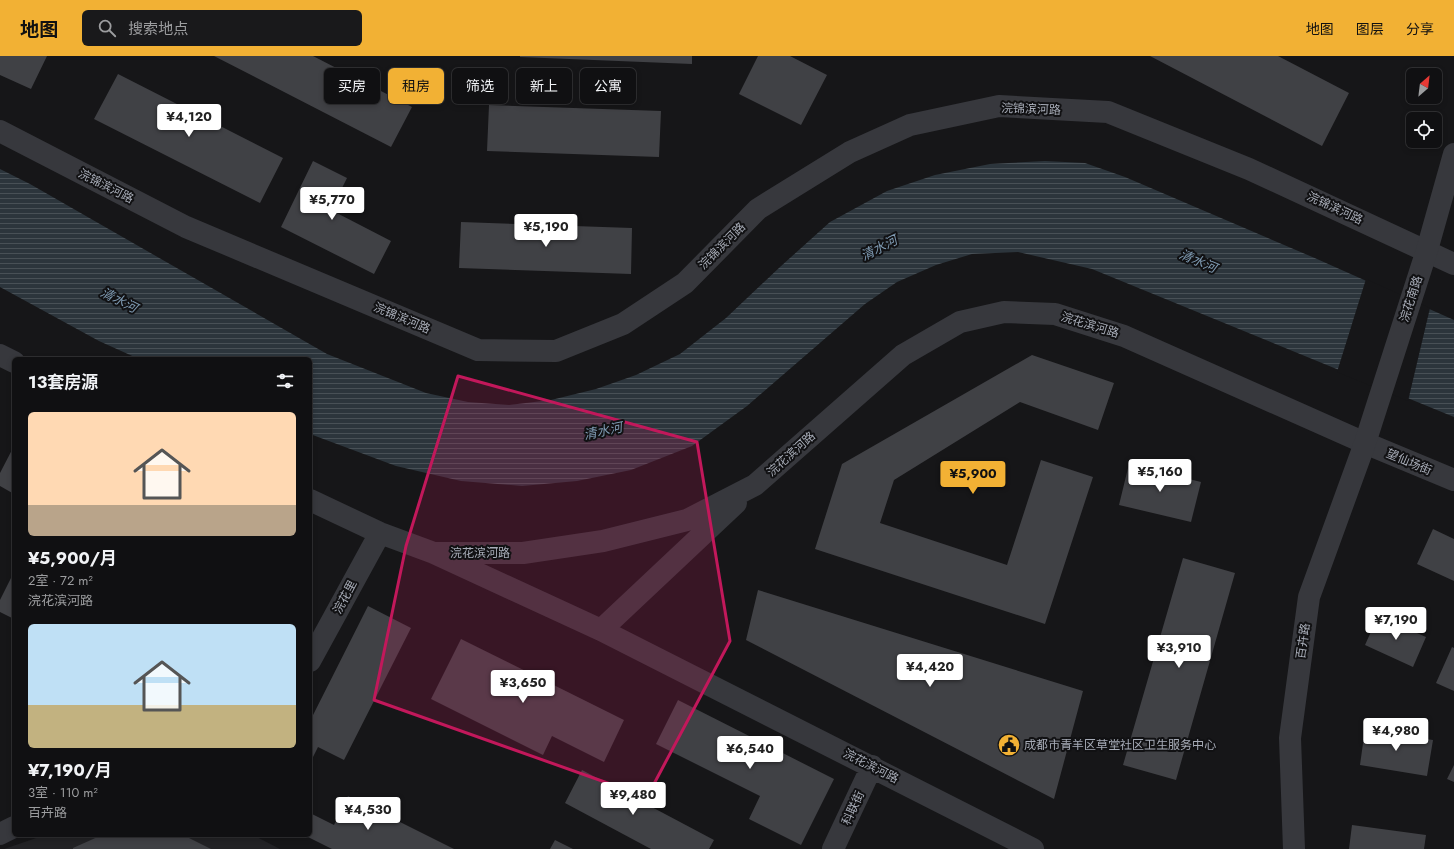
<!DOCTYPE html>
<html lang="zh">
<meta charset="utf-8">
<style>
body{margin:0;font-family:Jost,"Noto Sans SC",sans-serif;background:#19191b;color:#f1f3f6;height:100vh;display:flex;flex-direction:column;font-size:15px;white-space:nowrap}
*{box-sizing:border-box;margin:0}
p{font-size:13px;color:#9c9d9f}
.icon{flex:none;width:22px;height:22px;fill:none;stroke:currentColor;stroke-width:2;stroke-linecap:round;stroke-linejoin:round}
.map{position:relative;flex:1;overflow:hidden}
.sheet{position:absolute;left:12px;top:301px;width:300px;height:480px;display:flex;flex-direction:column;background:#101012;border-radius:6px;box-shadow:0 2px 6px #0003,0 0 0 1px #303032}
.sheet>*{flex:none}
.banner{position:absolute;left:324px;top:12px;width:380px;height:36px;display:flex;gap:8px}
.needle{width:26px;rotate:28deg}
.tools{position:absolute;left:1406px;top:12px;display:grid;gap:8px}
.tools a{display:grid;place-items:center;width:36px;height:36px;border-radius:6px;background:#101012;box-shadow:0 2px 6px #0003,0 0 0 1px #303032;font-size:20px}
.price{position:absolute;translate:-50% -34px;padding:0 9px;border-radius:4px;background:#fff;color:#222;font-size:13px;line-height:26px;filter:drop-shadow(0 1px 2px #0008)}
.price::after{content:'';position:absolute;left:50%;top:24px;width:12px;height:9px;margin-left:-6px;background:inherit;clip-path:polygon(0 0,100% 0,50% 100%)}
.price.selected{background:#f2b134;color:#111}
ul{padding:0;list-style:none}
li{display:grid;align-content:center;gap:8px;height:212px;padding:0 16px}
li span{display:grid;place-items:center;height:124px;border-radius:6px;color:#555}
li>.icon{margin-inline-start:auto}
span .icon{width:72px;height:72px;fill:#fffc;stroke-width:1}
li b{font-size:17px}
h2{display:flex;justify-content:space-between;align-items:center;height:48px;padding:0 16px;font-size:17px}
.tag{padding:0 14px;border-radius:6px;background:#101012;box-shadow:0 2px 6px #0003,0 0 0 1px #303032;font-size:14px;line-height:36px}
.tag.selected{background:#f2b134;color:#111}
header{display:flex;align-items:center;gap:24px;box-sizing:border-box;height:56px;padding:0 20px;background:#f2b134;color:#111}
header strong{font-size:19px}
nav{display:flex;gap:22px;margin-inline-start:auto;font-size:14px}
.search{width:280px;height:36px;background:#19191b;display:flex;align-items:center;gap:10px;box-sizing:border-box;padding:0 14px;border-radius:6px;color:#9c9d9f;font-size:15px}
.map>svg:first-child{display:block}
</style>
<header>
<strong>地图</strong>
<div class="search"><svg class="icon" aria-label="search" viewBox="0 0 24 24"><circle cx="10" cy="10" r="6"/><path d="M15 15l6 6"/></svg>搜索地点</div>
<nav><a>地图</a><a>图层</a><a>分享</a></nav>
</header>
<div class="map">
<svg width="1454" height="793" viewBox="0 0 1454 793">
<defs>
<pattern id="water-rules" width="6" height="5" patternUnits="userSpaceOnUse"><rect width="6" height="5" fill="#2c353c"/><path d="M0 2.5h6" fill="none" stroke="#485056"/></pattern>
</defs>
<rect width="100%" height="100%" fill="#161618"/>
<path fill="#222225" d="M 45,779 L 253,779 L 280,793 L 4,793 Z"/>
<path fill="url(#water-rules)" d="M 1045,105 L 1085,107 L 1125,121 L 1317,203 L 1454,264 L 1454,361 L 1092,213 L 1018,196 L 972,198 L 936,209 L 897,226 L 865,248 L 747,350 L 692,390 L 631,414 L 577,425 L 522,430 L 461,425 L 396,410 L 310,378 L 310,303 L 139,303 L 99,285 L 0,231 L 0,113 L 30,128 L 327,298 L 426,337 L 468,346 L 509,349 L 551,344 L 596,333 L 636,319 L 680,298 L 726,262 L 780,211 L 830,166 L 887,135 L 935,119 L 990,108 Z"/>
<path fill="#161618" d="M 1366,223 L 1430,252 L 1408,345 L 1337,316 Z"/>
<path fill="#404145" d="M 0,0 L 47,0 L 31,33 L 0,19 Z
M 214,0 L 313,0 L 412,51 L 391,91 Z
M 520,0 L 692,0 L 692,8 L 520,1 Z
M 758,0 L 790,0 L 827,19 L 801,69 L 739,38 Z
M 1150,0 L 1278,0 L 1349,37 L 1322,90 Z
M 118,18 L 283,102 L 260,147 L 94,63 Z
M 489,49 L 661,55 L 659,101 L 487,95 Z
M 313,105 L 347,122 L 331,154 L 391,185 L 374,218 L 281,171 Z
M 461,166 L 632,172 L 631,218 L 459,212 Z
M 1032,299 L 1114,327 L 1098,374 L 1020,346 L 894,424 L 880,467 L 1007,509 L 1041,404 L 1093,421 L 1045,568 L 815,493 L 842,408 Z
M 14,390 L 14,438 L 0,430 L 0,417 Z
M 1129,408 L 1201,426 L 1191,466 L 1119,449 Z
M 1433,473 L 1454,483 L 1454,525 L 1417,508 Z
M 1183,502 L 1235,517 L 1176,724 L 1123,709 Z
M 14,516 L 14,563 L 0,556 L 0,544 Z
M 758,534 L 1083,635 L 1054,743 L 746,584 Z
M 368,550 L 411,572 L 344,704 L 318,691 L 310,707 L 310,665 Z
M 1378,560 L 1426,581 L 1413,611 L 1365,589 Z
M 461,583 L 624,664 L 604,706 L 552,680 L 543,699 L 431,643 Z
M 1452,591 L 1454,592 L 1454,635 L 1436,627 Z
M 678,644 L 834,723 L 801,789 L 749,763 L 760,740 L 656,688 Z
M 1365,673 L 1433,684 L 1427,720 L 1360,709 Z
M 1454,709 L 1454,726 L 1447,723 Z
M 582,714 L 714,784 L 709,793 L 651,793 L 565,747 Z
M 348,740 L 454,793 L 332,793 L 304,779 L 310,779 L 310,757 L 334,769 Z
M 1352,769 L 1426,779 L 1424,793 L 1349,793 Z
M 102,779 L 183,779 L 211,793 L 73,793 L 73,792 Z
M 555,784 L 573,793 L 550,793 Z"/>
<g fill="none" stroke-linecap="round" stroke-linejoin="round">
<path stroke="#37383d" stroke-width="22" d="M 0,75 L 186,171 L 478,294 L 556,295 L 623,268 L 685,227 L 758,153 L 850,96 L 910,69 L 999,50 L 1108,56 L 1249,113 L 1454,208
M 0,299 L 14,306
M 310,444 L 380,477 L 434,497 L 601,574 L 1033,793
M 434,497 L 523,497 L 603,485 L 687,464 L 755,429 L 903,299 L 960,266 L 1004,256 L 1055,258 L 1124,280 L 1365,387 L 1454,424
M 601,574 L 736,447
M 310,605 L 380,477
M 0,778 L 14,771
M 833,793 L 872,710"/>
<path stroke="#37383d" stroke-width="22" d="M 1294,793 L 1290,682 L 1309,541 L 1365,387 L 1427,194 L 1454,98"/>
</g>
<path fill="#c2185b" fill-opacity="0.2" stroke="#c2185b" stroke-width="3" stroke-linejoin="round" d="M 458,320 L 697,386 L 730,585 L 647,741 L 374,644 L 406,490 Z"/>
<defs>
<g id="civic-disc" transform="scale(1.15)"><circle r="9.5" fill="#f2b134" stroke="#111113"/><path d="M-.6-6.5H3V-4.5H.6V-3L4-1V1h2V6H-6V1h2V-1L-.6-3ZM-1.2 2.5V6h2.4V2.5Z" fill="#111"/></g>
</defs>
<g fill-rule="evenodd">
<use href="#civic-disc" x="1009" y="689"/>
</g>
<g text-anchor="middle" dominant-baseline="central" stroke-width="4" stroke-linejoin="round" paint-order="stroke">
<g font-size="12" fill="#a8adb8" stroke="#111113">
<text transform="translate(1031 53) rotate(2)">浣锦滨河路</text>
<text transform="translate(106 130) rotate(27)">浣锦滨河路</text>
<text transform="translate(1335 152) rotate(25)">浣锦滨河路</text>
<text transform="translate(722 190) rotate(-45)">浣锦滨河路</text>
<text transform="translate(1411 243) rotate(-72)">浣花南路</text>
<text transform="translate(402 262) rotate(23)">浣锦滨河路</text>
<text transform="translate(1090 269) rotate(17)">浣花滨河路</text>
<text transform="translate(791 398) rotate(-42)">浣花滨河路</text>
<text transform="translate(1409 406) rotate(23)">望仙场街</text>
<text x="480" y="497">浣花滨河路</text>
<text transform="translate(345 541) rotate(-62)">浣花里</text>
<text transform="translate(1303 585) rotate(-82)">百卉路</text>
<text transform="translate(871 710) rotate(27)">浣花滨河路</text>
<text transform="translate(853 752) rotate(-65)">科联街</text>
</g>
<g font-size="12" fill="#a8adb8" stroke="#111113" text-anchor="start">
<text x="1024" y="689">成都市青羊区草堂社区卫生服务中心</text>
</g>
<g font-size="13" font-style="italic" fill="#7f9bb3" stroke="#111113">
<text transform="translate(879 192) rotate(-27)">清水河</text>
<text transform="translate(1198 205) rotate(23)">清水河</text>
<text transform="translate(119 244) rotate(27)">清水河</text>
<text transform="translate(603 375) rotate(-12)">清水河</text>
</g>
</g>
</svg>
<div class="tools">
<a><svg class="needle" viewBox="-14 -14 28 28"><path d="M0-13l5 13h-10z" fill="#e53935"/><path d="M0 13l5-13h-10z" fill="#9c9d9f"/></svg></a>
<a><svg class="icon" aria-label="locate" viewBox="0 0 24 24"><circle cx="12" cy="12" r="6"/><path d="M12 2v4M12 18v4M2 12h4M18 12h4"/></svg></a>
</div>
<b class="price" style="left:189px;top:82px">¥4,120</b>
<b class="price" style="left:332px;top:165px">¥5,770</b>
<b class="price" style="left:546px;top:192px">¥5,190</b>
<b class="price" style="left:1160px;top:437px">¥5,160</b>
<b class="price selected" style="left:973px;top:439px">¥5,900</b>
<b class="price" style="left:1396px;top:585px">¥7,190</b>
<b class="price" style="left:1179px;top:613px">¥3,910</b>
<b class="price" style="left:930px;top:632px">¥4,420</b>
<b class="price" style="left:523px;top:648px">¥3,650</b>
<b class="price" style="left:1396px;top:696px">¥4,980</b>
<b class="price" style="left:750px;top:714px">¥6,540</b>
<b class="price" style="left:633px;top:760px">¥9,480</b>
<b class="price" style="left:368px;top:775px">¥4,530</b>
<div class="banner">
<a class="tag">买房</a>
<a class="tag selected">租房</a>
<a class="tag">筛选</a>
<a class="tag">新上</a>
<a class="tag">公寓</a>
</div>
<section class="sheet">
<h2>13套房源<svg class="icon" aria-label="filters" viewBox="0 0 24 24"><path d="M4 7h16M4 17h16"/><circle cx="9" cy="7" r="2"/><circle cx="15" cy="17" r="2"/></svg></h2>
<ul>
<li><span style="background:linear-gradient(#ffd9b3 75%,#b9a48a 0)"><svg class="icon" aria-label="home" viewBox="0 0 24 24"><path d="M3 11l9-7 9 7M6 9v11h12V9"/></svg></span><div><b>¥5,900/月</b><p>2室 · 72 m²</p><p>浣花滨河路</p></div></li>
<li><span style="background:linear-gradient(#bfe0f5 65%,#c2b280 0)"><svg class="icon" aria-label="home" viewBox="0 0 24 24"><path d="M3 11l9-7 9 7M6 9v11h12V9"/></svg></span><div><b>¥7,190/月</b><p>3室 · 110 m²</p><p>百卉路</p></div></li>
</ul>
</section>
</div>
